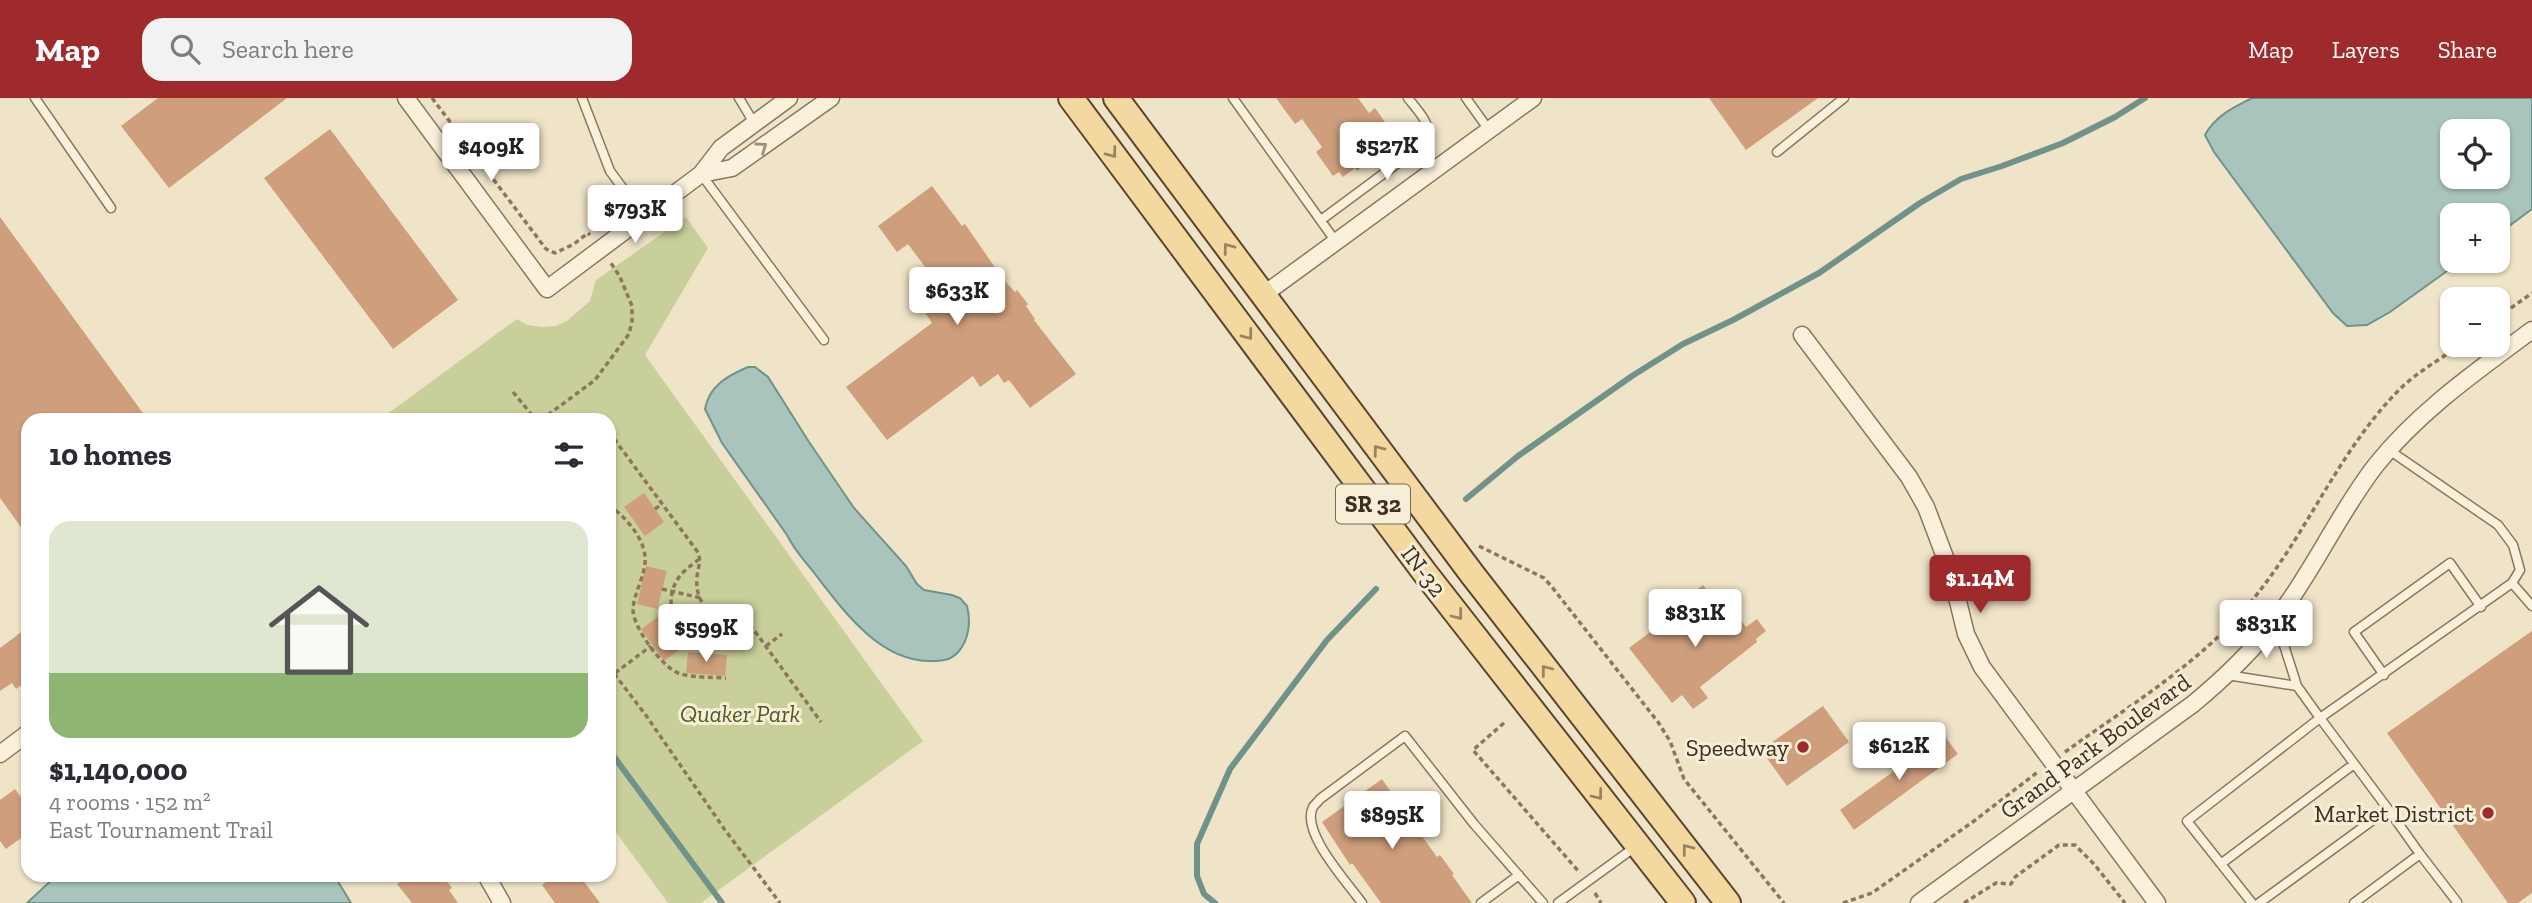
<!DOCTYPE html>
<meta charset="utf-8">
<style>
body{margin:0;font-family:"Zilla Slab",serif;background:#f2f2f3;color:#2b2b33;height:100vh;display:flex;flex-direction:column;font-size:26px;white-space:nowrap}
*{box-sizing:border-box;margin:0}
p{font-size:23px;color:#7c7c81}
.icon{flex:none;width:38px;height:38px;fill:none;stroke:currentColor;stroke-width:2;stroke-linecap:round;stroke-linejoin:round}
.map{position:relative;flex:1;overflow:hidden}
.details{position:absolute;left:21px;top:315px;width:595px;height:469px;display:flex;flex-direction:column;background:#fff;border-radius:21px;box-shadow:0 2px 5px #0004}
.details>*{flex:none}
.tools{position:absolute;left:2440px;top:21px;display:grid;gap:14px}
.tools a{display:grid;place-items:center;width:70px;height:70px;border-radius:14px;background:#fff;box-shadow:0 2px 5px #0004;font-size:35px}
.price{position:absolute;translate:-50% -60px;padding:0 16px;border-radius:7px;background:#fff;color:#222;font-size:23px;line-height:46px;filter:drop-shadow(0 2px 4px #0008)}
.price::after{content:'';position:absolute;left:50%;top:42px;width:21px;height:16px;margin-left:-10px;background:inherit;clip-path:polygon(0 0,100% 0,50% 100%)}
.price.active{background:#9e2a2b;color:#fff}
ul{padding:0;list-style:none}
li{display:grid;align-content:center;gap:14px;height:371px;padding:0 28px}
li span{display:grid;place-items:center;height:217px;border-radius:21px;color:#555}
li>.icon{margin-inline-start:auto}
span .icon{width:126px;height:126px;fill:#fffc;stroke-width:1}
li b{font-size:30px}
h2{display:flex;justify-content:space-between;align-items:center;height:84px;padding:0 28px;font-size:30px}
header{display:flex;align-items:center;gap:42px;box-sizing:border-box;height:98px;padding:0 35px;background:#9e2a2b;color:#fff}
header strong{font-size:33px}
nav{display:flex;gap:38px;margin-inline-start:auto;font-size:24px}
.search{width:490px;height:63px;background:#f2f2f3;display:flex;align-items:center;gap:18px;box-sizing:border-box;padding:0 24px;border-radius:21px;color:#7c7c81;font-size:26px}
.map>svg:first-child{display:block}
</style>
<header>
<strong>Map</strong>
<div class="search"><svg class="icon" aria-label="search" viewBox="0 0 24 24"><circle cx="10" cy="10" r="6"/><path d="M15 15l6 6"/></svg>Search here</div>
<nav><a>Map</a><a>Layers</a><a>Share</a></nav>
</header>
<div class="map">
<svg width="2532" height="805" viewBox="0 0 2532 805">
<rect width="100%" height="100%" fill="#f0e4c8"/>
<path fill="#c9cf9b" d="M 686,119 L 708,150 L 645,257 L 923,643 L 701,805 L 668,805 L 609,725 L 609,322 L 379,322 L 517,221 L 527,227 L 542,229 L 556,228 L 567,223 L 590,203 L 596,182 Z"/>
<path fill="#a9c4bc" stroke="#6f938a" stroke-width="2" fill-rule="evenodd" d="M 2252,0 L 2532,0 L 2532,111 L 2497,137 L 2497,117 L 2452,117 L 2452,163 L 2461,163 L 2390,214 L 2367,227 L 2347,228 L 2333,215 L 2214,54 L 2205,37 C 2216,17 2233,10 2252,0 ZM 2452,33 L 2497,33 L 2497,79 L 2452,79 Z
M 748,269 L 755,269 L 768,279 L 809,344 L 854,410 L 906,468 L 917,486 L 924,492 L 952,497 L 960,500 L 967,508 C 971,523 969,541 959,553 C 951,563 941,563 930,563 C 879,563 843,512 815,476 C 805,463 794,452 787,437 L 722,345 L 705,311 C 709,288 727,278 748,269 Z
M 57,777 L 334,777 L 351,805 L 27,805 Z"/>
<g fill="none" stroke-linecap="round" stroke-linejoin="round">
<path stroke="#6f938a" stroke-width="6" d="M 1466,401 L 1518,358 L 1632,278 L 1683,246 L 1733,222 L 1819,175 L 1920,105 L 1961,81 L 2002,68 L 2063,45 L 2115,19 L 2145,0
M 609,652 L 722,805
M 1215,805 L 1204,796 L 1197,778 L 1197,746 L 1230,671 L 1327,542 L 1376,491"/>
</g>
<path fill="#cf9f7d" d="M 158,0 L 287,0 L 169,90 L 121,28 Z
M 1276,0 L 1358,0 L 1369,15 L 1375,10 L 1392,34 L 1386,38 L 1391,44 L 1378,53 L 1380,56 L 1357,73 L 1355,70 L 1343,79 L 1339,74 L 1333,78 L 1316,54 L 1322,49 L 1302,21 L 1295,26 Z
M 1709,0 L 1818,0 L 1746,52 Z
M 330,31 L 458,202 L 393,251 L 264,80 Z
M 932,88 L 962,128 L 965,126 L 1003,181 L 1015,194 L 1017,192 L 1028,206 L 1026,208 L 1035,221 L 1034,222 L 1076,276 L 1030,310 L 1009,282 L 1004,285 L 998,276 L 980,289 L 973,278 L 887,342 L 846,289 L 932,225 L 924,213 L 941,200 L 936,193 L 940,189 L 908,146 L 897,154 L 878,128 Z
M 0,119 L 148,322 L 28,322 L 28,439 L 0,400 Z
M 644,395 L 664,424 L 645,438 L 624,409 Z
M 646,468 L 667,473 L 657,511 L 637,506 Z
M 1703,487 L 1730,521 L 1736,516 L 1746,529 L 1757,521 L 1766,533 L 1756,541 L 1757,544 L 1700,589 L 1708,600 L 1693,611 L 1682,597 L 1672,605 L 1629,550 L 1665,523 L 1672,532 L 1698,511 L 1689,498 Z
M 659,518 L 682,550 L 664,563 L 641,531 Z
M 28,529 L 28,582 L 16,591 L 12,585 L 0,593 L 0,550 Z
M 2532,533 L 2532,795 L 2518,805 L 2508,805 L 2387,635 Z
M 688,554 L 727,557 L 725,578 L 686,575 Z
M 1823,608 L 1849,644 L 1787,688 L 1761,652 Z
M 1944,637 L 1958,656 L 1854,732 L 1840,712 Z
M 1382,681 L 1398,704 L 1400,702 L 1414,721 L 1411,723 L 1437,759 L 1440,757 L 1454,776 L 1452,777 L 1472,805 L 1381,805 L 1352,765 L 1350,767 L 1322,724 Z
M 15,691 L 28,709 L 28,735 L 6,751 L 0,743 L 0,702 Z
M 408,777 L 442,777 L 452,790 L 449,792 L 458,805 L 412,805 L 397,786 Z
M 555,777 L 579,777 L 600,805 L 555,805 L 542,787 Z"/>
<g fill="none" stroke-linecap="round" stroke-linejoin="round">
<g stroke="#8d765c" stroke-width="11">
<path id="lane" d="M 35,0 L 111,110
M 582,0 L 610,73 L 644,119
M 739,0 L 754,25
M 1233,0 L 1336,144
M 1466,0 L 1489,32
M 1777,54 L 1844,0
M 701,76 L 824,242
M 1321,122 L 1421,48 C 1437,29 1420,16 1408,0
M 2512,485 L 2532,508
M 2276,522 L 2297,588 L 2320,620 L 2512,485 L 2520,472 L 2513,447 L 2498,427 L 2389,352
M 2227,577 L 2297,588
M 2384,577 L 2354,534 L 2450,465 L 2481,509
M 2222,765 L 2354,666
M 1362,805 C 1348,785 1300,734 1313,709 C 1315,706 1318,704 1320,701 L 1405,638 L 1474,726 L 1543,805
M 1481,805 L 1519,777
M 1558,805 L 1635,749
M 2252,805 L 2187,723 L 2320,620 L 2388,711
M 2259,805 L 2388,711 L 2420,756
M 2354,805 L 2420,756 L 2457,804"/>
</g>
<g stroke="#8d765c" stroke-width="19">
<path id="street" d="M 406,0 L 547,191 L 701,76 L 721,50 L 789,0
M 701,76 L 732,70 L 831,0
M 1263,197 L 1533,0
M 1802,237 L 1909,379 L 1926,409 L 1951,475 L 1966,536 L 1982,569 L 2157,805
M 0,656 L 28,635
M 486,777 L 502,805
M 1919,805 L 2193,606 C 2223,581 2252,554 2275,523 C 2313,474 2338,416 2376,367 C 2419,313 2477,273 2532,232"/>
</g>
<g stroke="#5b4430" stroke-width="28">
<path id="primary" d="M 1071,0 L 1425,475 L 1683,805
M 1116,0 L 1472,476 L 1728,805"/>
</g>
<path stroke="#8d765c" stroke-width="3.5" stroke-dasharray="5 3.5" stroke-linecap="butt" d="M 432,0 L 546,151 L 555,155 L 574,146 L 588,135 L 590,137
M 2497,220 L 2532,195
M 513,294 L 536,322
M 597,318 L 600,322
M 541,322 L 595,282 L 629,236 L 632,223 L 632,208 L 620,179 L 611,165
M 609,334 L 697,453 C 702,462 698,469 697,479 C 694,515 723,523 751,528 L 821,624
M 609,407 C 624,418 643,438 645,458 C 647,475 634,494 633,511 C 632,528 662,569 678,575 C 692,580 711,579 726,580
M 655,411 L 662,406
M 1479,448 L 1544,480 L 1552,489 L 1658,624 L 1670,643 L 1684,681 L 1784,805
M 699,461 C 691,468 681,474 676,484 C 661,512 682,547 715,545 C 727,544 739,537 749,529
M 662,491 L 701,500
M 670,534 L 705,509
M 766,548 L 782,536
M 708,555 L 711,516
M 609,569 L 645,616 L 725,732 L 780,805
M 615,575 L 651,548
M 1504,625 L 1473,652 L 1580,775
M 2065,654 C 2130,607 2204,563 2254,500 C 2308,434 2339,352 2400,291 C 2417,274 2441,261 2460,247
M 1595,795 L 1601,805
M 1843,805 L 1872,795 L 1974,723 L 2039,673
M 1964,805 L 1996,785 L 2011,786 L 2015,779 L 2059,747 L 2075,747 L 2094,766 L 2125,805"/>
<use href="#lane" stroke="#faf1dc" stroke-width="8"/>
<use href="#street" stroke="#faf1dc" stroke-width="16"/>
<use href="#primary" stroke="#f3d9a0" stroke-width="24"/>
</g>
<defs><path id="oneway-chevron" d="M-2-3.5L2.5 0L-2 3.5" fill="none" stroke-width="1.6" stroke-linecap="round" stroke-linejoin="round" transform="scale(1.75)"/></defs>
<use stroke="#9c907e" href="#oneway-chevron" transform="translate(762 49) rotate(-35)"/>
<g stroke="#988460">
<use href="#oneway-chevron" transform="translate(1112 55) rotate(53)"/>
<use href="#oneway-chevron" transform="translate(1228 150) rotate(-127)"/>
<use href="#oneway-chevron" transform="translate(1248 237) rotate(53)"/>
<use href="#oneway-chevron" transform="translate(1378 352) rotate(-127)"/>
<use href="#oneway-chevron" transform="translate(1458 517) rotate(52)"/>
<use href="#oneway-chevron" transform="translate(1546 572) rotate(-128)"/>
<use href="#oneway-chevron" transform="translate(1598 697) rotate(52)"/>
<use href="#oneway-chevron" transform="translate(1687 751) rotate(-127)"/>
</g>
<g fill="#9e2a2b" stroke="#f7eed8" stroke-width="2.5">
<circle cx="1803" cy="649" r="7"/>
<circle cx="2488" cy="715" r="7"/>
</g>
<g text-anchor="middle" dominant-baseline="central" stroke-width="6" stroke-linejoin="round" paint-order="stroke">
<rect fill="#f7eed8" stroke="#756857" stroke-width="2" x="1336" y="386.5" width="74" height="39" rx="5"/>
<g font-size="23" font-weight="bold" fill="#3d2e20">
<text x="1373" y="406">SR 32</text>
</g>
<g font-size="24" fill="#3d2e20" stroke="#f7eed8">
<text transform="translate(1424 473) rotate(53)">IN-32</text>
<text transform="translate(2095 648) rotate(-36)">Grand Park Boulevard</text>
</g>
<g font-size="24" font-style="italic" fill="#4d5a26" stroke="#f7eed8">
<text x="740" y="615">Quaker Park</text>
</g>
<g font-size="24" fill="#3d2e20" stroke="#f7eed8" text-anchor="end">
<text x="1789" y="649">Speedway</text>
<text x="2474" y="715">Market District</text>
</g>
</g>
</svg>
<div class="tools">
<a><svg class="icon" aria-label="locate" viewBox="0 0 24 24"><circle cx="12" cy="12" r="6"/><path d="M12 2v4M12 18v4M2 12h4M18 12h4"/></svg></a>
<a>+</a>
<a>−</a>
</div>
<b class="price" style="left:1387px;top:84px">$527K</b>
<b class="price" style="left:491px;top:85px">$409K</b>
<b class="price" style="left:635px;top:147px">$793K</b>
<b class="price" style="left:957px;top:229px">$633K</b>
<b class="price active" style="left:1980px;top:517px">$1.14M</b>
<b class="price" style="left:1695px;top:551px">$831K</b>
<b class="price" style="left:2266px;top:562px">$831K</b>
<b class="price" style="left:706px;top:566px">$599K</b>
<b class="price" style="left:1899px;top:684px">$612K</b>
<b class="price" style="left:1392px;top:753px">$895K</b>
<section class="details">
<h2>10 homes<svg class="icon" aria-label="filters" viewBox="0 0 24 24"><path d="M4 7h16M4 17h16"/><circle cx="9" cy="7" r="2"/><circle cx="15" cy="17" r="2"/></svg></h2>
<ul>
<li><span style="background:linear-gradient(#dfe7d0 70%,#8fb573 0)"><svg class="icon" aria-label="home" viewBox="0 0 24 24"><path d="M3 11l9-7 9 7M6 9v11h12V9"/></svg></span><div><b>$1,140,000</b><p>4 rooms · 152 m²</p><p>East Tournament Trail</p></div></li>
</ul>
</section>
</div>
